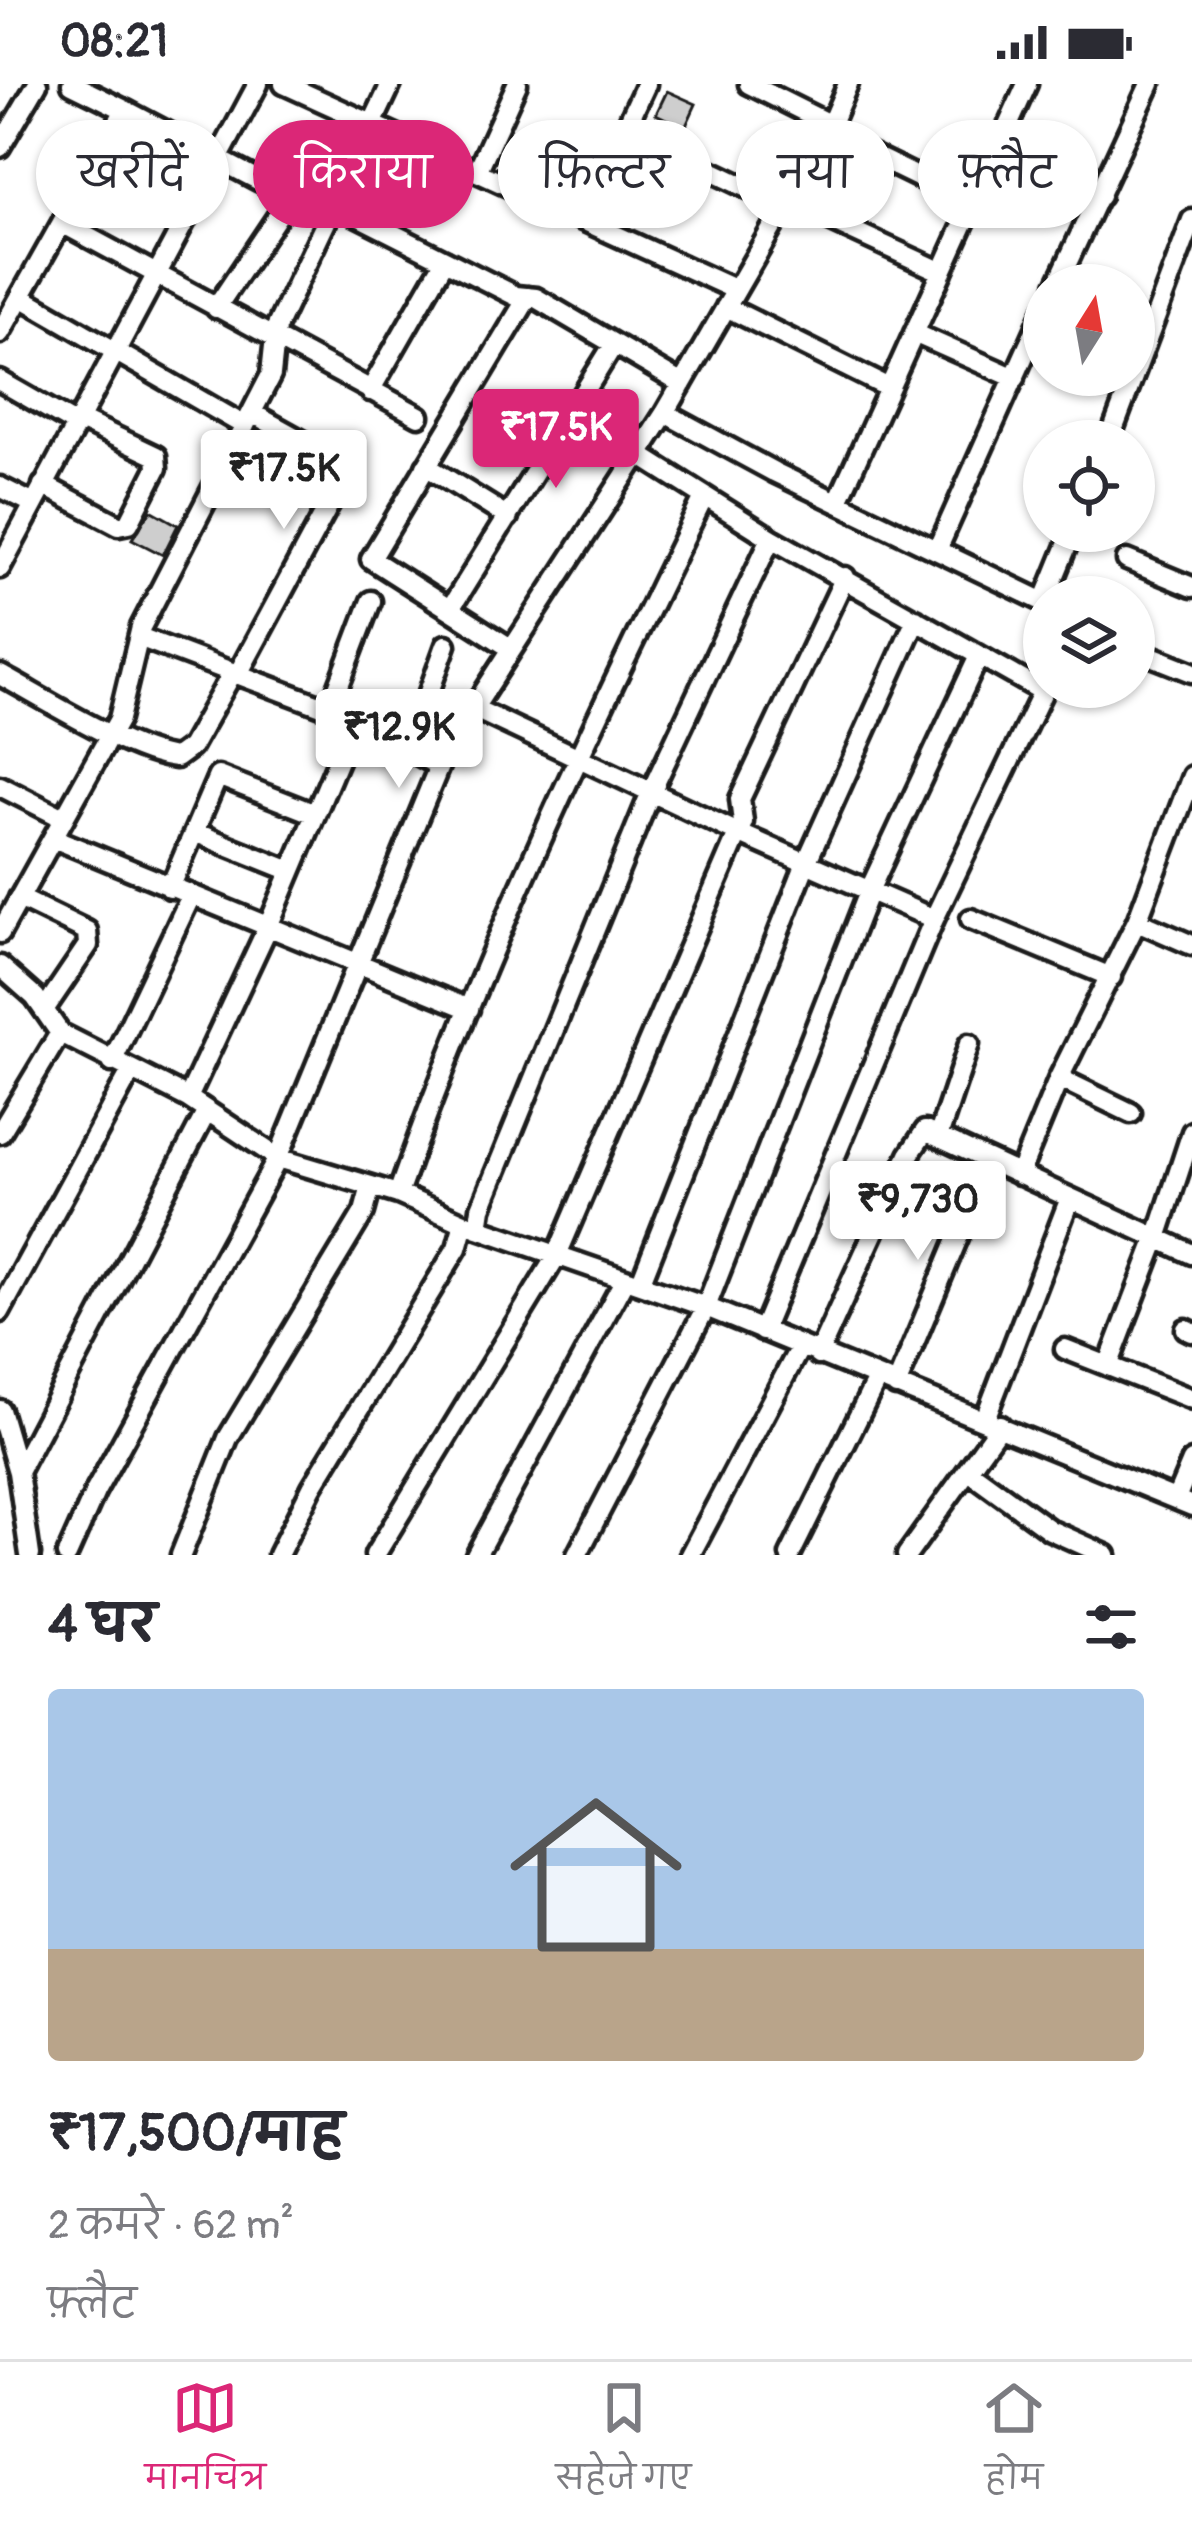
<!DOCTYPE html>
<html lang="hi">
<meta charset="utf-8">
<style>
body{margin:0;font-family:Pangolin,"Playpen Sans Deva",sans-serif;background:#f7f7f7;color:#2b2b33;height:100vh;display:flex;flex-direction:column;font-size:45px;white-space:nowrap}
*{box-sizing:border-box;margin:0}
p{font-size:39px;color:#7c7c81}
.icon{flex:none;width:66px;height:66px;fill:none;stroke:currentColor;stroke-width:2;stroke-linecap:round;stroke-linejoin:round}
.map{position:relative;height:1471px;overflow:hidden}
.details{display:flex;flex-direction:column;background:#fff;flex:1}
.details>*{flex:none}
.top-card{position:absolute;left:36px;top:36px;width:1122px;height:108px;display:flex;gap:24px}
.needle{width:78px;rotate:11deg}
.fabs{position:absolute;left:1023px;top:180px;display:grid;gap:24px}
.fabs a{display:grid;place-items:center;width:132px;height:132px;border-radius:50%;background:#fff;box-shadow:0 3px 9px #0004;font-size:60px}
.price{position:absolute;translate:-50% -102px;padding:0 27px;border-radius:12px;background:#fff;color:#222;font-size:39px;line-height:78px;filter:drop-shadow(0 3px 6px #0008)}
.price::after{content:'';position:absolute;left:50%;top:72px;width:36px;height:27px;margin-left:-18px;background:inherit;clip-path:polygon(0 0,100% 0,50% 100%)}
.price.active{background:#db2777;color:#fff}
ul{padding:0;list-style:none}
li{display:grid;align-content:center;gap:24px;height:636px;padding:0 48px}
li span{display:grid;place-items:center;height:372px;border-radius:12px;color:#555}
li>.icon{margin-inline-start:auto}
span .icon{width:216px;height:216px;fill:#fffc;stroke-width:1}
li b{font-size:51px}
h2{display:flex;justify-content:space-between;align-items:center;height:144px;padding:0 48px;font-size:51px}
.chip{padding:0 42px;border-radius:54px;background:#fff;box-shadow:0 3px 9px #0004;font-size:42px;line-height:108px}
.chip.active{background:#db2777;color:#fff}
.status{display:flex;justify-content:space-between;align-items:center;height:84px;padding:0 60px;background:#fff;direction:ltr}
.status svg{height:33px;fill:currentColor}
.tab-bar{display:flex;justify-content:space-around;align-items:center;height:168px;border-top:3px solid #e1e1e2;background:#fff;font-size:33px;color:#7c7c81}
.tab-bar a{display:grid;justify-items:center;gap:6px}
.tab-bar .active{color:#db2777}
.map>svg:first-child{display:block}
</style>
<div class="status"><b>08:21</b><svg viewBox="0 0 49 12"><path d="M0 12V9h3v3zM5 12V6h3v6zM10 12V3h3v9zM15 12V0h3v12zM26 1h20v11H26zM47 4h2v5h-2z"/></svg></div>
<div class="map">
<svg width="1192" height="1471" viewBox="0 0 1192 1471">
<rect width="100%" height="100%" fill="#fff"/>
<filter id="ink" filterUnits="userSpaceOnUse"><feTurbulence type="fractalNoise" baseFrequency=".00833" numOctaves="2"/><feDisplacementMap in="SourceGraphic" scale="24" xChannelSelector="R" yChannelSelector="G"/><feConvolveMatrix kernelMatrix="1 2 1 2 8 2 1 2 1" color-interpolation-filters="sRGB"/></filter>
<g filter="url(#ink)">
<path fill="#cecece" stroke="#1c1c1c" stroke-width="3" d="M 667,7 L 696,20 L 685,44 L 656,30 Z
M 151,426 L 178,441 L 163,471 L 132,455 Z"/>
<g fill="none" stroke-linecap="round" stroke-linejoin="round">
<g stroke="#1c1c1c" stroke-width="27">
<path id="minor" d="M 72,0 L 125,26
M 284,0 L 736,206
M 749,0 L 831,41
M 625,46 L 785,122
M 827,49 L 973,120
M 0,63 L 37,0
M 999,66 L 1100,112
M 477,88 L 517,0
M 790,112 L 823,133 L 942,188
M 334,120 L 516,212 L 536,214 L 682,300
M 583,136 L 646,0
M 62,139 L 419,332
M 1057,201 L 1150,0
M 21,213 L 245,342
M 726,223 L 889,304
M 0,249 L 125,26 L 275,105 L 283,114 L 283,124 L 216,224
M 914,249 L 1015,294
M 0,297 L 75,340
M 370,307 L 445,176
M 665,329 L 774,388 L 1044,518
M 1109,357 L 1192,136
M 638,370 L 771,454 L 1042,607
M 426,382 L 508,433
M 43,401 L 119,441 L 129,439 L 157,384 L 156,372 L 78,335
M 0,403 L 34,420
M 838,417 L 1027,0
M 937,466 L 1044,227
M 1127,476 L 1192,503
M 0,484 L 258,0
M 1046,513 L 1073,447
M 450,525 L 614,260
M 139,553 L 343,630 L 439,682
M 512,565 L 371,475 L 528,213
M 1134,565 L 1192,588
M 238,590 L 345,391 L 333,374 L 252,329
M 0,591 C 43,614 131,670 176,674 L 191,663 L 233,588
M 473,624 L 738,749 L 934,835
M 330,625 L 371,517
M 408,666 L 446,561
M 0,702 L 63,734
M 194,748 L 291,787
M 53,754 L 469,925
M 170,804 L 218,692 L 315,730
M 19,814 L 87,847 L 88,861 L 44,926
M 971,835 L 1111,893
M 1137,837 L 1192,861
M 0,849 L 119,635 L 141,543 L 271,291 L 276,244 L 391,0
M 0,882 L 35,913 L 60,949 L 188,1014 L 278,1074 L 398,1110 L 464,1139 L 706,1223 L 1192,1422
M 112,978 L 191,812
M 1059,994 L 1131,1029
M 188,1014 L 267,845 L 355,636
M 0,1049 L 60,949
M 938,1053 L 969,960
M 1019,1091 L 1059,994 L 1137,837 L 1192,692
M 398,1110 C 482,870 592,641 704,413
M 478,1144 L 481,1124 L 651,708 L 771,454
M 640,1200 L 806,779 L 916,535
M 0,1228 L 131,987
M 1186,1245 L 1192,1248
M 762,1247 L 934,835 L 1045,603
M 1065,1265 L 1192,1315
M 818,1271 L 909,1071 L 925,1047 L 1192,1170
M 1108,1282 L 1157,1154 L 1192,1048
M 896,1302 L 990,1077
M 0,1326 L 18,1388 L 30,1471
M 985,1335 L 1070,1114
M 969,1387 L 1050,1446 L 1106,1471
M 18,1388 L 207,1027
M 1176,1415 L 1192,1377
M 67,1471 L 95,1408 L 278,1074 L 444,670 L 665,329 L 827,49 L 848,0
M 181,1471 L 228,1354 L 364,1128 L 371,1102
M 278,1471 L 312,1403 L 457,1164 L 464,1139
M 375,1471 L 557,1171 L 743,738 L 740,715 L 845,493
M 476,1471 L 625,1195
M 577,1471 L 706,1223 L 869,807 L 979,572
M 690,1471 L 800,1263
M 790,1471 L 877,1295
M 907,1471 L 1000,1341"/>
</g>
<use href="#minor" stroke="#fff" stroke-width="18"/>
</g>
</g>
</svg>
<div class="fabs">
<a><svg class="needle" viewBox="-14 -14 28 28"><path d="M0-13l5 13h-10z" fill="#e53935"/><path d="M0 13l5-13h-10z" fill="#7c7c81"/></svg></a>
<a><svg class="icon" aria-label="locate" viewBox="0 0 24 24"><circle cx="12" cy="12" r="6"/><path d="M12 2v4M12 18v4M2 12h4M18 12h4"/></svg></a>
<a><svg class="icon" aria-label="layers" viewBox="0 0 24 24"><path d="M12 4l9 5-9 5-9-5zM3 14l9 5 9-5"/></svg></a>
</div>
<b class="price active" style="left:556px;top:407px">₹17.5K</b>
<b class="price" style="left:284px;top:448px">₹17.5K</b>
<b class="price" style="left:399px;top:707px">₹12.9K</b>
<b class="price" style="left:918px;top:1179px">₹9,730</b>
<div class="top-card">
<a class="chip">खरीदें</a>
<a class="chip active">किराया</a>
<a class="chip">फ़िल्टर</a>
<a class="chip">नया</a>
<a class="chip">फ़्लैट</a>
</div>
</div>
<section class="details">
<h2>4 घर<svg class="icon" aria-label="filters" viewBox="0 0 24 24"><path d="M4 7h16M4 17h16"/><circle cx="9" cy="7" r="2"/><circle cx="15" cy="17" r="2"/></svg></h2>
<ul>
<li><span style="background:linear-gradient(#a9c7e8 70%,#b9a48a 0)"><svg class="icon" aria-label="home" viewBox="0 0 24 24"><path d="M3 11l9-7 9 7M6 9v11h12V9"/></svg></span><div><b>₹17,500/माह</b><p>2 कमरे · 62 m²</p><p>फ़्लैट</p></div></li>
</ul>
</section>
<nav class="tab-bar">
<a class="active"><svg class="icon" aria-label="map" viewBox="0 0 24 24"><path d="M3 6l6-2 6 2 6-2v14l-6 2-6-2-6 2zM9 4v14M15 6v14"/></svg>मानचित्र</a>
<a><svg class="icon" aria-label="saved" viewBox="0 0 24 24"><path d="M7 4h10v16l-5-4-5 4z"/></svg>सहेजे गए</a>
<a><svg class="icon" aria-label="home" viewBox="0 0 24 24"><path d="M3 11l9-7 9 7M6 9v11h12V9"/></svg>होम</a>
</nav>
